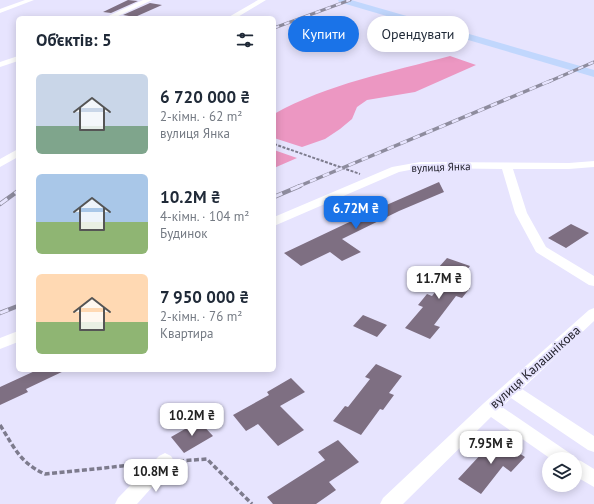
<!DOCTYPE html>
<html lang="uk">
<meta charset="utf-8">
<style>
body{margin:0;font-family:"PT Sans",sans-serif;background:#f2f2f3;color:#1f2937;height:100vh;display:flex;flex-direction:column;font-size:15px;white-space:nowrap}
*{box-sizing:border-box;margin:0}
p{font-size:13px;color:#747a83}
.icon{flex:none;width:22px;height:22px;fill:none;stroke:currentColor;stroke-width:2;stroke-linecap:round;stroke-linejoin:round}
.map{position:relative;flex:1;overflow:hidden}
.sheet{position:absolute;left:16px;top:16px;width:260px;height:356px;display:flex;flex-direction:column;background:#fff;border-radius:6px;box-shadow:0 2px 10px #0003}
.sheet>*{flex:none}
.hud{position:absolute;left:288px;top:16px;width:246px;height:36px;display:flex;gap:8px}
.controls{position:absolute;left:542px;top:452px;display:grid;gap:8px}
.controls a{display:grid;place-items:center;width:40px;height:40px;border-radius:50%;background:#fff;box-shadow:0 2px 10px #0003;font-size:20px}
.price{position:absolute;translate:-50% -34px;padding:0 9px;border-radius:8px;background:#fff;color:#222;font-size:13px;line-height:26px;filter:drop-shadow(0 1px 2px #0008)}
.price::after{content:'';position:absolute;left:50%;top:24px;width:12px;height:9px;margin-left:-6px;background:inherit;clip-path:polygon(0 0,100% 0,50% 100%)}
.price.selected{background:#1a73e8;color:#fff}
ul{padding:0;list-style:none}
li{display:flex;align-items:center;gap:12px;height:100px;padding:0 20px}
li span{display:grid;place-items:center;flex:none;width:112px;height:80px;border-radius:6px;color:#555}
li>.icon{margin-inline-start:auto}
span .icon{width:48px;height:48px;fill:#fffc;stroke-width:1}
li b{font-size:17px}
h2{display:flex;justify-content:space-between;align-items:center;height:48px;padding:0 20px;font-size:17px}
.tag{padding:0 14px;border-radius:18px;background:#fff;box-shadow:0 2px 10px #0003;font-size:14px;line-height:36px}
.tag.selected{background:#1a73e8;color:#fff}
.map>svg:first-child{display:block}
</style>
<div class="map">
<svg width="594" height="504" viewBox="0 0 594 504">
<rect width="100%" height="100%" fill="#e7e4fe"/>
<path fill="#ec97c2" d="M 450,56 L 476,65 L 415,92 L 367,100 L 357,107 L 352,119 L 340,129 L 325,139 L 302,147 L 274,138 L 274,114 C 327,84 391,72 450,56 Z
M 274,150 L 297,158 L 274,168 Z"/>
<path fill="#7e6f82" d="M 128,0 L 138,1 L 111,13 L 103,12 Z
M 150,3 L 162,5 L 135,17 L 123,15 Z
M 439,182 L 444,192 L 399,211 L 342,239 L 361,252 L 342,261 L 330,252 L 301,266 L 284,253 L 360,217 L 359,217 Z
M 571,224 L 589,233 L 566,248 L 548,238 Z
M 447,258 L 470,266 L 457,283 L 470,288 L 462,298 L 456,296 L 434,325 L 440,327 L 430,339 L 405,328 L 423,307 L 418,305 L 427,294 L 432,296 L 452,272 L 439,267 Z
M 363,315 L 387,325 L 377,337 L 353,326 Z
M 376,364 L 402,376 L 389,393 L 394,395 L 383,410 L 380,409 L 361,435 L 333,421 L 345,406 L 348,407 L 370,379 L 365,377 Z
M 37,370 L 66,370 L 26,389 L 28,392 L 0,405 L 0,387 Z
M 291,378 L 305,392 L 280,406 L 304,430 L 278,446 L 258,424 L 246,431 L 233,415 L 269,395 L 267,392 Z
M 199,421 L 213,436 L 184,453 L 171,437 Z
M 496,438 L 525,457 L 511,472 L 503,466 L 481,494 L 458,479 Z
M 338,440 L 359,462 L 329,482 L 336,490 L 316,504 L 273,504 L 267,497 L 325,460 L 318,452 Z"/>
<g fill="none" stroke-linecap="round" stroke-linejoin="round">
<path stroke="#7d7b8d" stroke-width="2" stroke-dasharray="3 1.5" stroke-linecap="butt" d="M 274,144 L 360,174"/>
<path stroke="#7d7b8d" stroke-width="3.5" stroke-dasharray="5 2.5" stroke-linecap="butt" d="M 0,425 C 14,447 20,463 45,474 L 142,464
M 179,461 L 207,459 L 252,504"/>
<path fill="#fff" fill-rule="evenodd" d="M 25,0 L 34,0 L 0,13 L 0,9 Z
M 143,0 L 152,0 L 114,18 L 104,18 Z
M 258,0 L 266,0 L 236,18 L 227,18 Z
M 18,56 L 18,61 L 0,67 L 0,62 Z
M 18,149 L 18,157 L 0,167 L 0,159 Z
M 594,161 L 594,167 L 569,169 L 513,169 L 527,213 L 546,247 L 594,276 L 594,286 L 589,285 L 536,252 L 515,213 L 502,169 L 420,168 L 399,172 L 274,226 L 274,217 L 392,167 L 420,162 L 569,163 Z
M 594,308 L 594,321 L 522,389 L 594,436 L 594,452 L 588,450 L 511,398 L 502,407 L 571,454 L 574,459 L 581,461 L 594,469 L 594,487 L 575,476 L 575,459 L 551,459 L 491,417 L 403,504 L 380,504 L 383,498 L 484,403 L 589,310 Z
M 18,331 L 18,342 L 0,349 L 0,338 Z
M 165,453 L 171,456 L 174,461 L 171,466 L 137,504 L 115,504 L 118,498 L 159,456 Z"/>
<path fill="#c1d7fd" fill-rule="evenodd" d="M 338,0 L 351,0 L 594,70 L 594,77 L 339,2 Z"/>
<g stroke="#8e8c9e" stroke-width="3">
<path id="rail-far2" d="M 274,28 L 350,0
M 548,82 L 594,62"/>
</g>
<g stroke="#8e8c9e" stroke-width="3.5">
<path id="rail-far1" d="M 297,187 L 550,81"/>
</g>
<g stroke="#8e8c9e" stroke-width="4.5">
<path id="rail" d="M 274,197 L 300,186
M 0,204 L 18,191
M 0,313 L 18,306"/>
</g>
<use href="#rail-far2" stroke="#e7e4fe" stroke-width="2" stroke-dasharray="5.5" stroke-linecap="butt"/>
<use href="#rail-far1" stroke="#e7e4fe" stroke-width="2.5" stroke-dasharray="7" stroke-linecap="butt"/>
<use href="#rail" stroke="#e7e4fe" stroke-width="3" stroke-dasharray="9" stroke-linecap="butt"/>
</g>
<g text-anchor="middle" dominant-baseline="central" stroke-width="4" stroke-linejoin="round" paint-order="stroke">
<g font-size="11" fill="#22212b" stroke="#e7e4fe">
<text transform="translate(441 167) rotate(-2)">вулиця Янка</text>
</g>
<g font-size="13" fill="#22212b" stroke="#e7e4fe">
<text transform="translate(535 367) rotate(-42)">вулиця Калашнікова</text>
</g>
</g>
</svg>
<div class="controls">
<a><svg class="icon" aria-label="layers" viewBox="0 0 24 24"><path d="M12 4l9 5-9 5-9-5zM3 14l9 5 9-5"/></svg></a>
</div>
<b class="price selected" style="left:356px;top:230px">6.72M ₴</b>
<b class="price" style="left:439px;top:300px">11.7M ₴</b>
<b class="price" style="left:192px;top:437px">10.2M ₴</b>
<b class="price" style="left:491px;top:465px">7.95M ₴</b>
<b class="price" style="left:156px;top:493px">10.8M ₴</b>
<div class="hud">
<a class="tag selected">Купити</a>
<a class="tag">Орендувати</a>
</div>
<section class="sheet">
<h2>Об’єктів: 5<svg class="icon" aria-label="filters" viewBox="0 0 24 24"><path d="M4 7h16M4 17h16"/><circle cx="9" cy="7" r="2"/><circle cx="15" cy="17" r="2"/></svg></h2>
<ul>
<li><span style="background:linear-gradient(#c9d6e8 65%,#7fa58c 0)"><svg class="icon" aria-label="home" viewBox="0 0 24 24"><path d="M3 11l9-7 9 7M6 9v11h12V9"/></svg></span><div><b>6 720 000 ₴</b><p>2-кімн. · 62 m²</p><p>вулиця Янка</p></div></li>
<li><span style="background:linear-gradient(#a9c7e8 60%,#8fb573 0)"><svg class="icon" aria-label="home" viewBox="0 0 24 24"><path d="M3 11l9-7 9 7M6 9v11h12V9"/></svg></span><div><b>10.2M ₴</b><p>4-кімн. · 104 m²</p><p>Будинок</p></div></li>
<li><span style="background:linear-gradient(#ffd9b3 60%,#8fb573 0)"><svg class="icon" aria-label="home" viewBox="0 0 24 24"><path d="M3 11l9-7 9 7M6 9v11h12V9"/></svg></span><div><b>7 950 000 ₴</b><p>2-кімн. · 76 m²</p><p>Квартира</p></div></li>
</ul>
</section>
</div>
